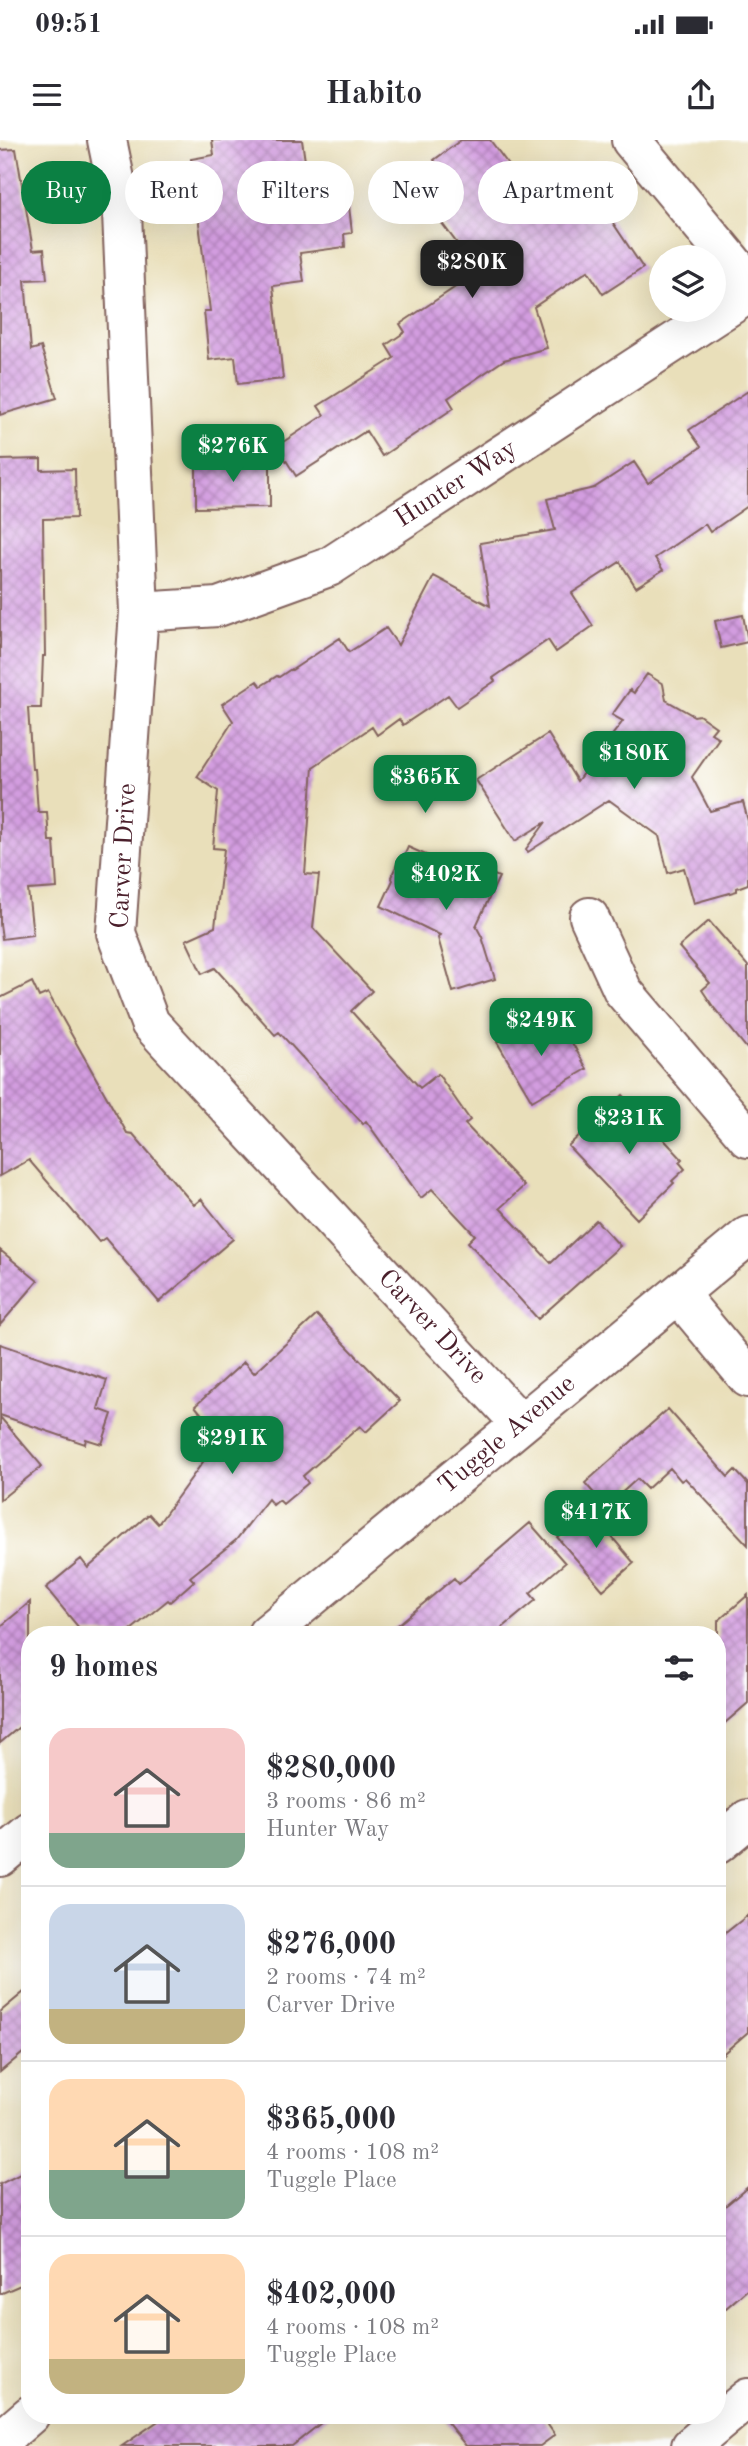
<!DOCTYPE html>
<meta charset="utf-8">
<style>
body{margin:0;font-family:"Old Standard TT",serif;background:#f7f7f7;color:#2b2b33;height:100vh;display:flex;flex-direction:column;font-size:26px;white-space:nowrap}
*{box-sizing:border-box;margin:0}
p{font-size:23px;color:#7c7c81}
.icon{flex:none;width:38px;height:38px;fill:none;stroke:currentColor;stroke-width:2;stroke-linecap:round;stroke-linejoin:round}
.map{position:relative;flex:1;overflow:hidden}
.side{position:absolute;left:21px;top:1486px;width:705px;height:798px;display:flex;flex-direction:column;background:#fff;border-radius:28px;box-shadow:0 7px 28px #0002}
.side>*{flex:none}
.banner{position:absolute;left:21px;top:21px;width:707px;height:63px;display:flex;gap:14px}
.controls{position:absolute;left:649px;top:105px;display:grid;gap:14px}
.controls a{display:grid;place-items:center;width:77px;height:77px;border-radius:50%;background:#fff;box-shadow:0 7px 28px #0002;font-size:35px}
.price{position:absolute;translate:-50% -60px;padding:0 16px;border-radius:14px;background:#0b8043;color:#fff;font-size:23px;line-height:46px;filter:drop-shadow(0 2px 4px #0008)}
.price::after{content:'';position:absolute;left:50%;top:42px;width:21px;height:16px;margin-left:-10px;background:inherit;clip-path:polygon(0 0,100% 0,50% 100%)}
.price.selected{background:#222;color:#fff}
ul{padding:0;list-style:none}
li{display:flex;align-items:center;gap:21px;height:175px;padding:0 28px}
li+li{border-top:2px solid #e1e1e2}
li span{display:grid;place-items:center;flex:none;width:196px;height:140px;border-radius:21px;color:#555}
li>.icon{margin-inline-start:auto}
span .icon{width:84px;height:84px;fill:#fffc;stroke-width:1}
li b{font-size:30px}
h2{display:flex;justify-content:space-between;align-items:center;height:84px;padding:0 28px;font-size:30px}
.chip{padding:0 24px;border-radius:32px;background:#fff;box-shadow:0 7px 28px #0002;font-size:24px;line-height:63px}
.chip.selected{background:#0b8043;color:#fff}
.status{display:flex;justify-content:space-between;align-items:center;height:49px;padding:0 35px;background:#fff;direction:ltr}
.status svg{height:19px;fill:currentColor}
header{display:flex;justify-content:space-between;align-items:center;height:91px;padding:0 28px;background:#fff;font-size:32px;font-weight:600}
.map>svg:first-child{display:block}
</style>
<div class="status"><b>09:51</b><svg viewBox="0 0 49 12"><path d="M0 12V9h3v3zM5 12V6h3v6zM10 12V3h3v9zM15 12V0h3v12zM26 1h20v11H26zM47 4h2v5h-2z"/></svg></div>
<header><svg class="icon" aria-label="menu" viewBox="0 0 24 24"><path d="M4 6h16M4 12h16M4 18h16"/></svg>Habito<svg class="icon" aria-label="share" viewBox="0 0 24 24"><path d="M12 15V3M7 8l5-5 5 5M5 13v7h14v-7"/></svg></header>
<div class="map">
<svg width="748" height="2306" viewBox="0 0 748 2306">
<defs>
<pattern id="building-cross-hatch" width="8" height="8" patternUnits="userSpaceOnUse" patternTransform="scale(1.75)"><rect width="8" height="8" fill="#d39de0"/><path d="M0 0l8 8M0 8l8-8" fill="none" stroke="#ad7fb6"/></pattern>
</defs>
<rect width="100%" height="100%" fill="#fff"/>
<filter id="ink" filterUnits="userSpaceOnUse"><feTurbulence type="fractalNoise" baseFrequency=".0143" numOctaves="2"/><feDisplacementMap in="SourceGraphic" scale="14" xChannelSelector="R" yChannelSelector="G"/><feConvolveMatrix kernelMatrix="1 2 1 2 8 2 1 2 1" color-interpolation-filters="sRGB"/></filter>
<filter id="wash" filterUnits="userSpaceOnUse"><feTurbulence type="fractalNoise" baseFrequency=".00686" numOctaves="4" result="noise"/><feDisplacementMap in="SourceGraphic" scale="28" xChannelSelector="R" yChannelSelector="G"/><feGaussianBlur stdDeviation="1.57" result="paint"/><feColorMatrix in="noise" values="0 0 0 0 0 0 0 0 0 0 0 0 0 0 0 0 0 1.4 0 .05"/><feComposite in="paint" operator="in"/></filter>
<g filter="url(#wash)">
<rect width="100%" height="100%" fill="#e9dfba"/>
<g id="blocks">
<path fill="url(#building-cross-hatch)" d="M 212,0 L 302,0 L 312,70 L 349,66 L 352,93 L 344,94 L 345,107 L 300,113 L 304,142 L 273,146 L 283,239 L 238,244 L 235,217 L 209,220 L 204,171 L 210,171 L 191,19 L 214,15 Z
M 461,0 L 490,0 L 528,51 L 551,34 L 583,77 L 601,65 L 643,128 L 603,154 L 588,131 L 534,167 L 547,208 L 504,220 L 448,258 L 454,268 L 382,316 L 366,291 L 296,336 L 277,306 L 324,275 L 318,266 L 394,218 L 386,205 L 405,192 L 400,184 L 466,140 L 462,134 L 474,126 L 423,58 L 441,45 L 436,37 L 443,32 L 434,20 Z
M 16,9 L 33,110 L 44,109 L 47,139 L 25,140 L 31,210 L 41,207 L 57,258 L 0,275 L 0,10 Z
M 748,251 L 748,366 L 710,392 L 705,384 L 655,418 L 663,430 L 636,447 L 620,422 L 572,453 L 593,486 L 556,512 L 548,500 L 493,538 L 495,541 L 457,567 L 448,555 L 403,585 L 399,579 L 377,595 L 372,587 L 313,627 L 305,734 L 319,735 L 313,788 L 372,851 L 351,871 L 420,948 L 438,934 L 470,980 L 465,984 L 524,1046 L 500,1068 L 551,1123 L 596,1080 L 620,1106 L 538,1179 L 468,1102 L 475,1095 L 432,1049 L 421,1058 L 366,981 L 363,984 L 279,892 L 275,895 L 215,828 L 202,834 L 186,800 L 215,787 L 224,709 L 213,708 L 218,651 L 197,637 L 233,581 L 222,564 L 257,541 L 261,546 L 277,536 L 279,537 L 291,529 L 292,530 L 340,498 L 349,512 L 386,488 L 398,505 L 434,436 L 490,466 L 480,403 L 555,390 L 547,359 L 594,348 L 634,322 L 648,343 L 701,307 L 689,290 Z
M 41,319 L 41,330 L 75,329 L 76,378 L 43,379 L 45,516 L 43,516 L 41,568 L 28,568 L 32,629 L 35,629 L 38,672 L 47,672 L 49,701 L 54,701 L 57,748 L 28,750 L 33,795 L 2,799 L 0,784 L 0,320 Z
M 196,320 L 270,320 L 270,367 L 196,368 Z
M 743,475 L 748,502 L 721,508 L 715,481 Z
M 647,534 L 663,544 L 666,560 L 694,576 L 699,575 L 716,587 L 711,593 L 719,598 L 692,637 L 710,671 L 743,662 L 748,681 L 748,744 L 737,748 L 737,751 L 694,763 L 684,728 L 668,733 L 659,696 L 609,660 L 528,712 L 526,709 L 546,682 L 515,701 L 476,640 L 548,594 L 577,641 L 623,581 L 612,575 L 630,550 L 634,553 Z
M 408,707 L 464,732 L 468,724 L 499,737 L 476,786 L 482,797 L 495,839 L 453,852 L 438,798 L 440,795 L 381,766 L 393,740 L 391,737 L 397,724 L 401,723 Z
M 709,781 L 748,826 L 748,910 L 714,868 L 702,850 L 710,843 L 679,807 Z
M 32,842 L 39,857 L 48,853 L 127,993 L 133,994 L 194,1065 L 201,1059 L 233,1099 L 159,1162 L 105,1098 L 99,1102 L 29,1020 L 0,1036 L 0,858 Z
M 538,878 L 548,896 L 563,887 L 587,929 L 532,961 L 497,902 Z
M 623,955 L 638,971 L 641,968 L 659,988 L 656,991 L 682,1019 L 679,1022 L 685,1029 L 672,1041 L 674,1043 L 637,1079 L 568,1006 Z
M 0,1110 L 38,1141 L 0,1185 Z
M 317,1175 L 400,1261 L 366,1292 L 360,1286 L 303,1336 L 308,1343 L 283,1364 L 279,1360 L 273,1365 L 268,1359 L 236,1400 L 190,1437 L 194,1441 L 170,1462 L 168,1460 L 126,1494 L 84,1494 L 46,1448 L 81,1419 L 88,1428 L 149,1374 L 158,1384 L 218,1301 L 209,1291 L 213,1288 L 195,1266 L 244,1222 L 254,1233 Z
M 0,1204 L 107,1240 L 98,1269 L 112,1274 L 102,1304 L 86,1299 L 85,1304 L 0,1275 Z
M 668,1269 L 728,1337 L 735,1330 L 748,1344 L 748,1405 L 685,1338 L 681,1341 L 670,1328 L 647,1349 L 637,1339 L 606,1367 L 585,1343 Z
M 0,1277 L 42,1326 L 0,1360 Z
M 589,1370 L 634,1423 L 603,1450 L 557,1397 Z
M 530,1383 L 565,1423 L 530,1453 L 536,1460 L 495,1494 L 387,1494 L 454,1438 L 459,1444 Z
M 748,1455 L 748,1563 L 718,1589 L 718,1481 Z
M 30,1462 L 30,1578 L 0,1603 L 0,1487 Z
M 748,1775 L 748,1892 L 718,1918 L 718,1799 Z
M 30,1847 L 30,1907 L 0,1932 L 0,1872 Z
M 30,2029 L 30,2141 L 0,2154 L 0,2044 Z
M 748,2047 L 748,2149 L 718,2175 L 718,2072 Z
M 167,2275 L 331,2275 L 292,2306 L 122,2306 Z
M 441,2275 L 541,2275 L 555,2295 L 540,2306 L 466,2306 Z"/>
</g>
</g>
<g filter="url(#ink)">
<use href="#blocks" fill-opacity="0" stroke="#82625d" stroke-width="2"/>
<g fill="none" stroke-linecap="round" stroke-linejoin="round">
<g stroke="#82625d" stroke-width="42">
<path id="minor" d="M 107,0 L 122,73 L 139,472 L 116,793 L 150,883 L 520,1283
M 631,0 L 748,141
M 139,472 L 218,467 L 329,427 L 748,154
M 589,777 L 623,851 L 748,998
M 678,1154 L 748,1238
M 267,1494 L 748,1096
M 718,1704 L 748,1679
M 0,1717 L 30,1692
M 0,2301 L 30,2275
M 691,2306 L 748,2258"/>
</g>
<use href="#minor" stroke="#fff" stroke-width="38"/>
</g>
</g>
<g text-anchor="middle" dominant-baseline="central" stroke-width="7" stroke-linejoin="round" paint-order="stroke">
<g font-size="26" fill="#4a1f2b" stroke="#fff">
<text transform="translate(456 344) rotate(-33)">Hunter Way</text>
<text transform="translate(124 716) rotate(-87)">Carver Drive</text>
<text transform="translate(432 1187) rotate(47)">Carver Drive</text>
<text transform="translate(507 1295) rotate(-40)">Tuggle Avenue</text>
</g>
</g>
</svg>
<div class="controls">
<a><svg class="icon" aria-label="layers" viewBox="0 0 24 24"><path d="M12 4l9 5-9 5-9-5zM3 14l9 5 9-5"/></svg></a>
</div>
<b class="price selected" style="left:472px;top:160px">$280K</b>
<b class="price" style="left:233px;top:344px">$276K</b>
<b class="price" style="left:634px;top:651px">$180K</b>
<b class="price" style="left:425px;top:675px">$365K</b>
<b class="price" style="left:446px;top:772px">$402K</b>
<b class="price" style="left:541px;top:918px">$249K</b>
<b class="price" style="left:629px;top:1016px">$231K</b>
<b class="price" style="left:232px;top:1336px">$291K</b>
<b class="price" style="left:596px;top:1410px">$417K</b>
<div class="banner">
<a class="chip selected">Buy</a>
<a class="chip">Rent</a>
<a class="chip">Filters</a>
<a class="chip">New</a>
<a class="chip">Apartment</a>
</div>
<section class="side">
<h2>9 homes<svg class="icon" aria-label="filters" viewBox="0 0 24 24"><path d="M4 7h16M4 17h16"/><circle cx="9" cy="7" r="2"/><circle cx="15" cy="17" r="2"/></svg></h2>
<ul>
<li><span style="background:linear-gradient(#f6c9c9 75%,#7fa58c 0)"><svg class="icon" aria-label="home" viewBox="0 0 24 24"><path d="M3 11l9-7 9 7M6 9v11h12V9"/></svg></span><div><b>$280,000</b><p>3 rooms · 86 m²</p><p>Hunter Way</p></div></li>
<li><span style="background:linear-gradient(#c9d6e8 75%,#c2b280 0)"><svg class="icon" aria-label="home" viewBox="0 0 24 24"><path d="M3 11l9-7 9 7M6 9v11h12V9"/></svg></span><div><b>$276,000</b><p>2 rooms · 74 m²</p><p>Carver Drive</p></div></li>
<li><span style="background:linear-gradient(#ffd9b3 65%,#7fa58c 0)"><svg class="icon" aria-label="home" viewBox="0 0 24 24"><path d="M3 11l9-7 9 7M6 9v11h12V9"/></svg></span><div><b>$365,000</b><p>4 rooms · 108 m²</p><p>Tuggle Place</p></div></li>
<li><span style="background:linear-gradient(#ffd9b3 75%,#c2b280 0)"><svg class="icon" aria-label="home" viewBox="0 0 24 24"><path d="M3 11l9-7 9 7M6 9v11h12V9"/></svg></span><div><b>$402,000</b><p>4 rooms · 108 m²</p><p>Tuggle Place</p></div></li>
</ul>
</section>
</div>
